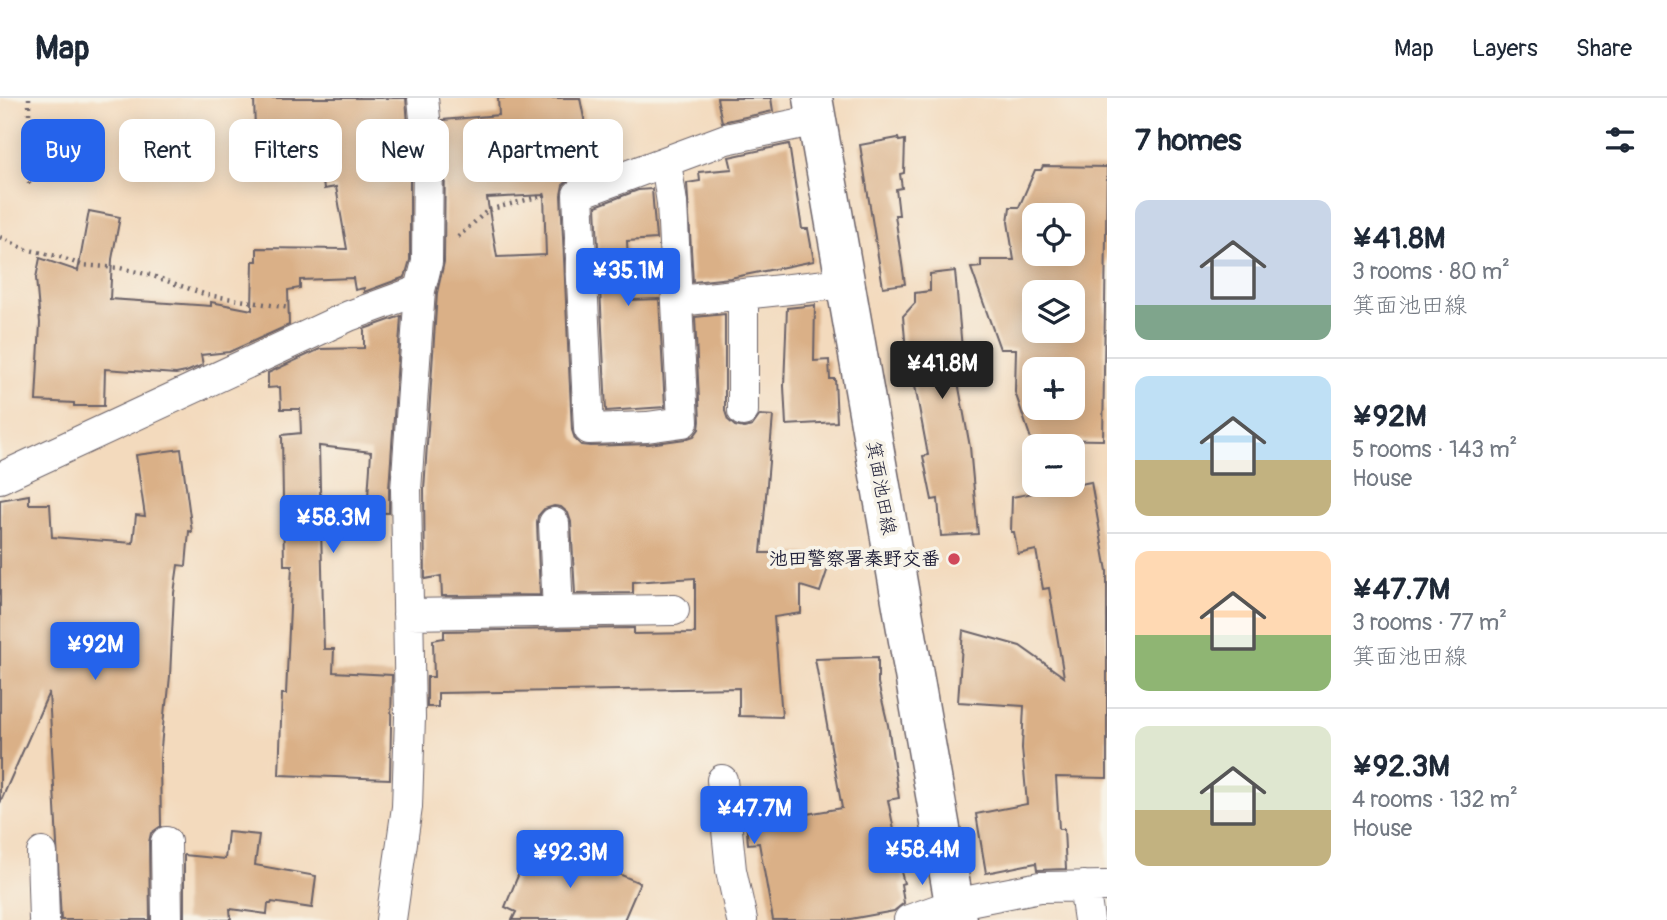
<!DOCTYPE html>
<meta charset="utf-8">
<style>
body{margin:0;font-family:Pangolin,"Klee One",sans-serif;background:#f6f6f7;color:#1f2937;height:100vh;display:flex;flex-direction:column;font-size:26px;white-space:nowrap}
*{box-sizing:border-box;margin:0}
p{font-size:23px;color:#747a83}
.icon{flex:none;width:38px;height:38px;fill:none;stroke:currentColor;stroke-width:2;stroke-linecap:round;stroke-linejoin:round}
.map{position:relative;flex:1;overflow:hidden}
.drawer{display:flex;flex-direction:column;background:#fff;width:560px}
.drawer>*{flex:none}
.banner{position:absolute;left:21px;top:21px;width:665px;height:63px;display:flex;gap:14px}
.controls{position:absolute;left:1022px;top:105px;display:grid;gap:14px}
.controls a{display:grid;place-items:center;width:63px;height:63px;border-radius:14px;background:#fff;box-shadow:0 4px 18px #0003;font-size:35px}
.price{position:absolute;translate:-50% -60px;padding:0 16px;border-radius:7px;background:#2563eb;color:#fff;font-size:23px;line-height:46px;filter:drop-shadow(0 2px 4px #0008)}
.price::after{content:'';position:absolute;left:50%;top:42px;width:21px;height:16px;margin-left:-10px;background:inherit;clip-path:polygon(0 0,100% 0,50% 100%)}
.price.selected{background:#222;color:#fff}
ul{padding:0;list-style:none}
li{display:flex;align-items:center;gap:21px;height:175px;padding:0 28px}
li+li{border-top:2px solid #e0e1e3}
li span{display:grid;place-items:center;flex:none;width:196px;height:140px;border-radius:14px;color:#555}
li>.icon{margin-inline-start:auto}
span .icon{width:84px;height:84px;fill:#fffc;stroke-width:1}
li b{font-size:30px}
h2{display:flex;justify-content:space-between;align-items:center;height:84px;padding:0 28px;font-size:30px}
.chip{padding:0 24px;border-radius:14px;background:#fff;box-shadow:0 4px 18px #0003;font-size:24px;line-height:63px}
.chip.selected{background:#2563eb;color:#fff}
header{display:flex;align-items:center;gap:42px;box-sizing:border-box;height:98px;padding:0 35px;background:#fff;border-bottom:2px solid #e0e1e3}
header strong{font-size:33px}
nav{display:flex;gap:38px;margin-inline-start:auto;font-size:24px}
main{display:flex;flex:1;min-height:0}
.map>svg:first-child{display:block}
</style>
<header>
<strong>Map</strong>
<nav><a>Map</a><a>Layers</a><a>Share</a></nav>
</header>
<main>
<div class="map">
<svg width="1107" height="822" viewBox="0 0 1107 822">
<rect width="100%" height="100%" fill="#f7f3e8"/>
<filter id="ink" filterUnits="userSpaceOnUse"><feTurbulence type="fractalNoise" baseFrequency=".0143" numOctaves="2"/><feDisplacementMap in="SourceGraphic" scale="14" xChannelSelector="R" yChannelSelector="G"/><feConvolveMatrix kernelMatrix="1 2 1 2 8 2 1 2 1" color-interpolation-filters="sRGB"/></filter>
<filter id="wash" filterUnits="userSpaceOnUse"><feTurbulence type="fractalNoise" baseFrequency=".00686" numOctaves="4" result="noise"/><feDisplacementMap in="SourceGraphic" scale="28" xChannelSelector="R" yChannelSelector="G"/><feGaussianBlur stdDeviation="1.57" result="paint"/><feColorMatrix in="noise" values="0 0 0 0 0 0 0 0 0 0 0 0 0 0 0 0 0 1.4 0 .05"/><feComposite in="paint" operator="in"/></filter>
<g filter="url(#wash)">
<rect width="100%" height="100%" fill="#f3dabd"/>
<g id="blocks">
<path fill="#dab087" fill-rule="evenodd" d="M 254,0 L 406,0 L 410,52 L 410,162 L 405,179 L 364,194 L 364,190 L 355,192 L 353,180 L 300,182 L 300,190 L 288,192 L 289,227 L 229,254 L 201,257 L 203,267 L 186,274 L 176,276 L 105,271 L 104,308 L 74,308 L 74,305 L 36,303 L 40,225 L 36,180 L 40,160 L 78,173 L 89,113 L 120,119 L 112,161 L 110,201 L 211,208 L 211,204 L 252,212 L 253,163 L 257,163 L 257,150 L 347,151 L 336,89 L 324,91 L 322,77 L 314,78 L 312,48 L 259,51 L 258,31 L 255,32 Z
M 498,0 L 580,0 L 594,71 L 571,80 L 563,87 L 561,97 L 572,332 L 575,341 L 581,347 L 590,348 L 649,346 L 685,341 L 694,338 L 699,331 L 700,323 L 695,219 L 725,216 L 725,313 L 728,322 L 735,328 L 744,330 L 752,328 L 760,317 L 773,318 L 761,455 L 804,455 L 830,464 L 820,494 L 801,488 L 801,515 L 774,519 L 782,619 L 739,618 L 739,590 L 438,595 L 438,609 L 427,609 L 427,579 L 434,579 L 433,542 L 444,540 L 444,533 L 634,530 L 634,536 L 695,535 L 695,480 L 633,484 L 633,495 L 575,496 L 571,424 L 568,415 L 561,409 L 554,408 L 544,411 L 538,418 L 537,425 L 540,497 L 442,498 L 441,478 L 425,481 L 424,392 L 437,195 L 444,164 L 445,51 L 443,22 L 499,17 ZM 544,97 L 546,157 L 497,159 L 487,100 Z
M 717,0 L 771,0 L 773,13 L 722,24 Z
M 898,40 L 899,43 L 905,42 L 904,75 L 900,76 L 902,90 L 896,91 L 899,117 L 895,117 L 905,186 L 883,189 L 860,47 Z
M 789,46 L 802,131 L 808,131 L 814,163 L 730,180 L 693,184 L 687,85 L 700,83 L 699,74 L 732,71 L 729,59 Z
M 1043,68 L 1107,69 L 1103,342 L 1031,341 L 1015,294 L 1016,251 L 1000,251 L 971,170 L 981,169 L 981,162 L 1014,162 L 1008,124 L 1010,109 L 1019,109 L 1035,72 L 1041,72 ZM 1034,117 L 1073,117 L 1073,156 L 1034,156 ZM 1034,194 L 1073,194 L 1073,233 L 1034,233 ZM 1034,271 L 1073,271 L 1073,310 L 1034,310 Z
M 652,91 L 656,141 L 627,143 L 630,202 L 659,201 L 665,309 L 606,313 L 596,108 L 638,92 Z
M 955,173 L 965,284 L 958,284 L 970,349 L 978,436 L 941,438 L 938,401 L 932,402 L 923,358 L 928,357 L 915,288 L 909,288 L 903,218 L 915,205 L 915,195 L 930,193 L 930,176 Z
M 815,207 L 814,263 L 829,262 L 830,281 L 835,281 L 837,324 L 786,327 L 784,288 L 787,210 Z
M 401,218 L 389,391 L 389,415 L 367,414 L 371,354 L 319,348 L 324,551 L 334,551 L 333,574 L 392,577 L 390,681 L 279,677 L 282,596 L 286,596 L 292,467 L 284,467 L 282,337 L 301,335 L 300,311 L 281,311 L 280,289 L 268,290 L 268,275 L 320,251 L 364,250 L 364,231 Z
M 181,351 L 192,434 L 189,433 L 186,468 L 178,467 L 174,495 L 170,578 L 167,607 L 165,607 L 160,660 L 161,728 L 151,735 L 149,744 L 150,822 L 61,822 L 49,594 L 0,705 L 0,402 L 29,397 L 29,406 L 50,406 L 52,439 L 133,445 L 136,417 L 145,418 L 136,357 Z
M 1091,384 L 1107,473 L 1107,680 L 1056,679 L 1059,731 L 1064,731 L 1066,771 L 1037,772 L 1036,765 L 986,775 L 976,716 L 1027,706 L 1022,650 L 1024,608 L 958,604 L 963,532 L 1020,548 L 1064,579 L 1049,490 L 1043,491 L 1036,452 L 1018,456 L 1014,434 L 1011,434 L 1012,399 Z
M 878,559 L 878,585 L 888,627 L 899,700 L 888,702 L 894,732 L 890,732 L 904,785 L 901,786 L 904,805 L 894,813 L 845,822 L 773,822 L 759,745 L 748,746 L 744,698 L 788,694 L 790,719 L 842,710 L 815,561 Z
M 228,734 L 259,737 L 255,767 L 316,778 L 312,810 L 272,804 L 271,806 L 268,806 L 267,816 L 230,811 L 231,822 L 184,822 L 184,757 L 225,761 Z
M 545,744 L 640,785 L 624,822 L 512,822 L 516,814 L 505,809 L 524,763 L 535,768 Z"/>
</g>
</g>
<g filter="url(#ink)">
<use href="#blocks" fill-opacity="0" stroke="#6b6268" stroke-width="2"/>
<g fill="none" stroke-linecap="round" stroke-linejoin="round">
<g stroke="#6b6268" stroke-width="32">
<path id="street" d="M 666,64 L 672,105 L 683,324 L 647,329 L 589,331 L 578,96 L 726,41 L 817,22
M 743,198 L 743,313
M 679,203 L 845,185
M 0,380 L 349,218 L 420,192
M 554,425 L 558,514
M 408,516 L 674,512
M 722,682 L 731,772 L 742,822
M 166,744 L 167,822
M 42,755 L 44,822
M 1084,788 L 1089,822
M 391,822 L 407,709 L 410,619 L 406,392 L 420,192 L 427,164 L 428,51 L 423,0
M 909,822 L 954,806 L 1040,789 L 1107,788"/>
</g>
<g stroke="#6b6268" stroke-width="41">
<path id="primary" d="M 813,0 L 957,822"/>
</g>
<path stroke="#6b6268" stroke-width="4.5" stroke-dasharray="2 5" stroke-linecap="butt" d="M 29,0 L 29,86
M 0,139 L 25,151 L 60,159 L 81,167 L 120,170 L 150,177 L 207,197 L 290,210
M 458,139 L 488,112 L 549,96"/>
<use href="#street" stroke="#fff" stroke-width="30"/>
<use href="#primary" stroke="#fff" stroke-width="38"/>
</g>
</g>
<circle fill="#d1495b" stroke="#f7f3e8" stroke-width="2.5" cx="954" cy="461" r="7"/>
<g text-anchor="middle" dominant-baseline="central" stroke-width="7" stroke-linejoin="round" paint-order="stroke">
<g font-size="19" fill="#22223b" stroke="#f7f3e8">
<text transform="translate(881 390) rotate(80)">箕面池田線</text>
</g>
<g font-size="19" font-weight="bold" fill="#22223b" stroke="#f7f3e8" text-anchor="end">
<text x="940" y="461">池田警察署秦野交番</text>
</g>
</g>
</svg>
<div class="controls">
<a><svg class="icon" aria-label="locate" viewBox="0 0 24 24"><circle cx="12" cy="12" r="6"/><path d="M12 2v4M12 18v4M2 12h4M18 12h4"/></svg></a>
<a><svg class="icon" aria-label="layers" viewBox="0 0 24 24"><path d="M12 4l9 5-9 5-9-5zM3 14l9 5 9-5"/></svg></a>
<a>+</a>
<a>−</a>
</div>
<b class="price" style="left:628px;top:210px">¥35.1M</b>
<b class="price selected" style="left:942px;top:303px">¥41.8M</b>
<b class="price" style="left:333px;top:457px">¥58.3M</b>
<b class="price" style="left:95px;top:584px">¥92M</b>
<b class="price" style="left:754px;top:748px">¥47.7M</b>
<b class="price" style="left:922px;top:789px">¥58.4M</b>
<b class="price" style="left:570px;top:792px">¥92.3M</b>
<div class="banner">
<a class="chip selected">Buy</a>
<a class="chip">Rent</a>
<a class="chip">Filters</a>
<a class="chip">New</a>
<a class="chip">Apartment</a>
</div>
</div>
<section class="drawer">
<h2>7 homes<svg class="icon" aria-label="filters" viewBox="0 0 24 24"><path d="M4 7h16M4 17h16"/><circle cx="9" cy="7" r="2"/><circle cx="15" cy="17" r="2"/></svg></h2>
<ul>
<li><span style="background:linear-gradient(#c9d6e8 75%,#7fa58c 0)"><svg class="icon" aria-label="home" viewBox="0 0 24 24"><path d="M3 11l9-7 9 7M6 9v11h12V9"/></svg></span><div><b>¥41.8M</b><p>3 rooms · 80 m²</p><p>箕面池田線</p></div></li>
<li><span style="background:linear-gradient(#bfe0f5 60%,#c2b280 0)"><svg class="icon" aria-label="home" viewBox="0 0 24 24"><path d="M3 11l9-7 9 7M6 9v11h12V9"/></svg></span><div><b>¥92M</b><p>5 rooms · 143 m²</p><p>House</p></div></li>
<li><span style="background:linear-gradient(#ffd9b3 60%,#8fb573 0)"><svg class="icon" aria-label="home" viewBox="0 0 24 24"><path d="M3 11l9-7 9 7M6 9v11h12V9"/></svg></span><div><b>¥47.7M</b><p>3 rooms · 77 m²</p><p>箕面池田線</p></div></li>
<li><span style="background:linear-gradient(#dfe7d0 60%,#c2b280 0)"><svg class="icon" aria-label="home" viewBox="0 0 24 24"><path d="M3 11l9-7 9 7M6 9v11h12V9"/></svg></span><div><b>¥92.3M</b><p>4 rooms · 132 m²</p><p>House</p></div></li>
</ul>
</section>
</main>
